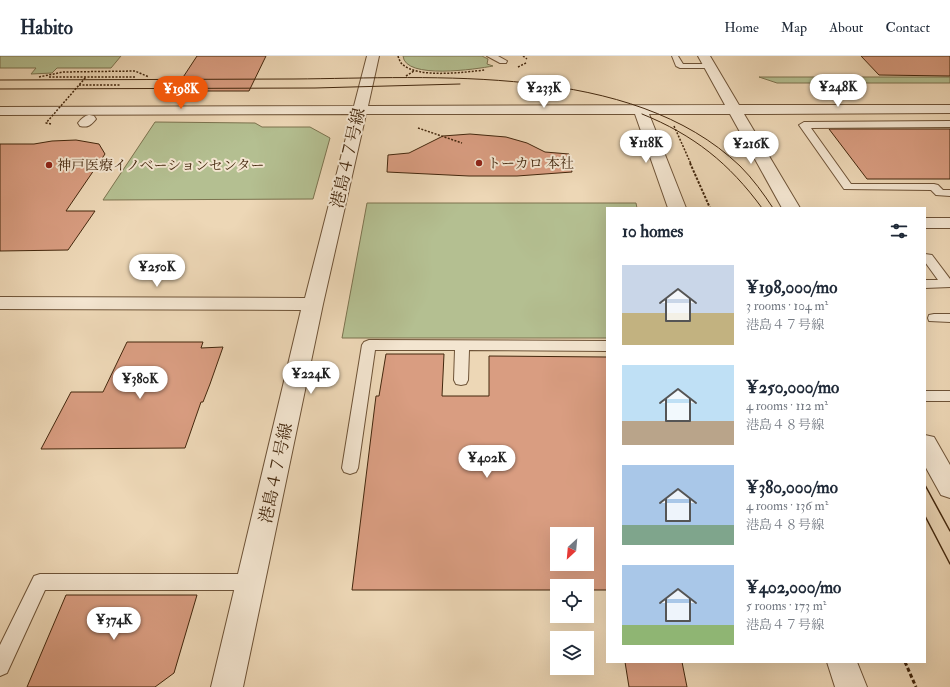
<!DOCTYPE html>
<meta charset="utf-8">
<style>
body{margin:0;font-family:"IM FELL Double Pica","Noto Serif JP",serif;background:#f6f6f7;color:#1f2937;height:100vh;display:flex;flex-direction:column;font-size:15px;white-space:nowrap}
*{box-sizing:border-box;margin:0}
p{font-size:13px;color:#747a83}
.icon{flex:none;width:22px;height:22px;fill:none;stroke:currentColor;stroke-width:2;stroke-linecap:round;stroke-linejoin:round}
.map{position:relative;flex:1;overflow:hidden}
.sheet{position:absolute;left:606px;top:151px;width:320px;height:456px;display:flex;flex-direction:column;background:#fff;border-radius:0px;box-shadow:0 4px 16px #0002}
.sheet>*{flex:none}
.needle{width:26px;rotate:206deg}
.tools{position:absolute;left:550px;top:471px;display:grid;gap:8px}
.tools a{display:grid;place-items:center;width:44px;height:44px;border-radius:0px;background:#fff;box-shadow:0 4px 16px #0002;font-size:20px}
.price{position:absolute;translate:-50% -34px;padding:0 9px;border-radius:14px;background:#fff;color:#222;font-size:13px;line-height:26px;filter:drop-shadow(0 1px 2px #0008)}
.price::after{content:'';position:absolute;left:50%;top:24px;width:12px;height:9px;margin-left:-6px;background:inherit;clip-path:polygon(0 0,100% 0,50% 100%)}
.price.active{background:#ea580c;color:#fff}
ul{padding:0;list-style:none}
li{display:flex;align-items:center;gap:12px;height:100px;padding:0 16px}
li span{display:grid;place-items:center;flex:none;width:112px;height:80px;border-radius:0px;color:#555}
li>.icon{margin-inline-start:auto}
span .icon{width:48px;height:48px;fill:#fffc;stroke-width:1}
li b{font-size:17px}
h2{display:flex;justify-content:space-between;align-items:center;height:48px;padding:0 16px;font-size:17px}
header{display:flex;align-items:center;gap:24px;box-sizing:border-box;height:56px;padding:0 20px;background:#fff;border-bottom:1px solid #e0e1e3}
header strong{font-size:19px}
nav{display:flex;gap:22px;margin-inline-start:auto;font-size:14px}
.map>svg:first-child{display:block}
</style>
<header>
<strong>Habito</strong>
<nav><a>Home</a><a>Map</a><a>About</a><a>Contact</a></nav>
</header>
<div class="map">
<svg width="950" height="631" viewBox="0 0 950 631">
<rect width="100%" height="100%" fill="#edd7b6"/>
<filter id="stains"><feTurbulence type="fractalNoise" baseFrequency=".005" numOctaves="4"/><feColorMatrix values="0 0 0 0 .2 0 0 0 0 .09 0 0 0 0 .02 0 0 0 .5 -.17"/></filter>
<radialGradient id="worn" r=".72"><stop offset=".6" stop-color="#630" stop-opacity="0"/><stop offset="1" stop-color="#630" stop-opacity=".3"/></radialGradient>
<path fill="#b4bf91" stroke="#7c734f" d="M 0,0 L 121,0 L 111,12 L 57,12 L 52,17 L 31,18 L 36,12 L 0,12 Z
M 403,0 L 482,0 L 488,3 L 487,8 L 493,10 C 477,13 405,24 403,0 Z
M 759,21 L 950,21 L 950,27 L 777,27 Z
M 155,66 L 255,67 L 262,71 L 310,71 L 330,82 L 313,143 L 103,144 Z
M 367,147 L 636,147 L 637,152 L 607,152 L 607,282 L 342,282 Z"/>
<path fill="#d99d81" stroke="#43270d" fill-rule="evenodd" d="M 197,0 L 266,0 L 249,35 L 174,35 Z
M 861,0 L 950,0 L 950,20 L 879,19 Z
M 829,73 L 950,73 L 950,123 L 867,123 Z
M 470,78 L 506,81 L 527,87 L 545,96 L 569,98 L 572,116 L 517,120 L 469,120 L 387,116 L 388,99 L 409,97 L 443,80 Z
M 76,84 L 99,88 L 105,98 L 66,155 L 95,155 L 68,194 L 0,195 L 0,88 L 34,88 L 52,85 Z
M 127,286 L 203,286 L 201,292 L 223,291 L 210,328 L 203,346 L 201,346 L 185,392 L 41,393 L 71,336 L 103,336 Z
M 386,298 L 444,298 L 442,340 L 489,340 L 489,300 L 607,301 L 607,534 L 587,534 L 587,530 L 557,530 L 557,534 L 352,534 L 376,340 L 379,340 ZM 557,478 L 587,478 L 587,508 L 557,508 Z
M 66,539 L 197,539 L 174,617 L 155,631 L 27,631 Z
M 625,606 L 682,606 L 687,631 L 629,631 Z"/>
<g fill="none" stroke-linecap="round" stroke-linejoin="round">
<g stroke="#6e5337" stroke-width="2">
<path id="service" d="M 487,0 L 498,0 L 507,5 L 506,7 L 500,7 Z
M 672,0 L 678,0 L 683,8 L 709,8 L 713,10 L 709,12 L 680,12 L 676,10 Z
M 950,65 L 950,71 L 811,72 L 851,128 L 934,128 L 938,129 L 943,134 L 950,134 L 950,140 L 936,139 L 931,134 L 844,133 L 799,69 L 804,66 Z
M 925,198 L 932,199 L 950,223 L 950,231 L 925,232 L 925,224 L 938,224 L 925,206 Z
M 934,258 L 950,258 L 950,266 L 929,265 L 928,262 L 929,259 Z
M 369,284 L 607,285 L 607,295 L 469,294 L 468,324 L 466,328 L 461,329 L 456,328 L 454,324 L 455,294 L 375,294 L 358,412 L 356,416 L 350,418 L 344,416 L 342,412 L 362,289 L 364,286 Z
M 925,335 L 950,335 L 950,345 L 925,345 Z
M 40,518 L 252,518 L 258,520 L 261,526 L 258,532 L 252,534 L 45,534 L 7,617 L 0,620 L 0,589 L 34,520 Z"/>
</g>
<g stroke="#6e5337" stroke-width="2">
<path id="pedestrian" d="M 89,59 L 94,60 L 96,63 C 91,69 88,72 80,70 L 78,67 C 81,63 84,60 89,59 Z"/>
</g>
<g stroke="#6e5337" stroke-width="2">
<path id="tertiary" d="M 367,0 L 379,0 L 368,50 L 725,49 L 698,0 L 710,0 L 739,49 L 950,49 L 950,57 L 744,58 L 800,152 L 782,152 L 730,58 L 649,58 L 686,152 L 668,152 L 635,58 L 366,58 L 323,248 L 243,631 L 211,631 L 301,254 L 0,253 L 0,241 L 305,242 L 352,58 L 0,59 L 0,51 L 354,50 Z
M 925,162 L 950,162 L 950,172 L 925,172 Z
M 925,379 L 934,381 L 950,409 L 950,442 L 941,439 L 925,410 Z
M 827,606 L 857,606 L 867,631 L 835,631 Z"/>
</g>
<path stroke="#43270d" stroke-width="1.5" stroke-dasharray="2 1.5" stroke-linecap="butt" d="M 398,0 C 399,3 400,6 402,8 C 418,23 465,16 485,14
M 523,0 L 527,3
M 518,11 L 526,7
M 406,20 L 414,15
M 39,21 L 63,16 L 135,15 L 149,21
M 49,21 L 135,21
M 79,29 L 121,29
M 674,70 L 691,108
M 418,72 L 462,87"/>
<path stroke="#43270d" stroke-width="2" stroke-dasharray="2.5 1.5" stroke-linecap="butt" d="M 690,107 L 710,152"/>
<path stroke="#43270d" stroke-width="3" stroke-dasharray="4 2.5" stroke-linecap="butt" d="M 905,606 L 916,631"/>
<use href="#service" fill="#f3e5d0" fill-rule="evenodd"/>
<use href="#pedestrian" fill="#f3e5d0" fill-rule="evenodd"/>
<use href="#tertiary" fill="#f3e5d0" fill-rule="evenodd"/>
<path stroke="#43270d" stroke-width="1" d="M 0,24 C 98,24 196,23 294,23 C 434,22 631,6 740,110 C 753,123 763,137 773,152
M 0,33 L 315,32 L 460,28
M 642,58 C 694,79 729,107 762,152"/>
<path stroke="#43270d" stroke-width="1.5" d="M 925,429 L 950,475
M 925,460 L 950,508"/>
<path stroke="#43270d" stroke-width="1.5" stroke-dasharray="2 1.5" stroke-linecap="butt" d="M 51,68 L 46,67 L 86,21"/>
</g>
<g fill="#8f2418" stroke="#f3e5d0" stroke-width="1.5">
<circle cx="479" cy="107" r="4"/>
<circle cx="49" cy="109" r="4"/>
</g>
<g text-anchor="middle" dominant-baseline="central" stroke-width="4" stroke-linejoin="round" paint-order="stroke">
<g font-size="14" fill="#43270d" stroke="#f3e5d0" text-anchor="start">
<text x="487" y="107">トーカロ 本社</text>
<text x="57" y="109">神戸医療イノベーションセンター</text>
</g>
<g font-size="17" fill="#43270d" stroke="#f3e5d0">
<text transform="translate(348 102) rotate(-77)">港島４７号線</text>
<text transform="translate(276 417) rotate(-78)">港島４７号線</text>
</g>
</g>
<rect width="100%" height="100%" filter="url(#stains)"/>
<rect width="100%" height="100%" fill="url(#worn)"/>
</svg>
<div class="tools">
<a><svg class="needle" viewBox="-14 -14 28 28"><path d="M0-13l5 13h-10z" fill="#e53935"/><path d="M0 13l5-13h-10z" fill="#747a83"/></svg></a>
<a><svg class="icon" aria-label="locate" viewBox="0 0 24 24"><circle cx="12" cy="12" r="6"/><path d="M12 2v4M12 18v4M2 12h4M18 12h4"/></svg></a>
<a><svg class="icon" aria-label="layers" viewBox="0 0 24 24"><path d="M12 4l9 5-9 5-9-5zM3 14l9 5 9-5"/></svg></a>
</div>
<b class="price" style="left:838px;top:52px">¥248K</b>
<b class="price" style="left:544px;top:53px">¥233K</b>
<b class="price active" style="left:181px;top:54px">¥198K</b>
<b class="price" style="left:646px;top:108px">¥118K</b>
<b class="price" style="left:751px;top:109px">¥216K</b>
<b class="price" style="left:157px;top:232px">¥250K</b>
<b class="price" style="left:311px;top:339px">¥224K</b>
<b class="price" style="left:140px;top:344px">¥380K</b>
<b class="price" style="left:487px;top:423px">¥402K</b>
<b class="price" style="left:114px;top:585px">¥374K</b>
<section class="sheet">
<h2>10 homes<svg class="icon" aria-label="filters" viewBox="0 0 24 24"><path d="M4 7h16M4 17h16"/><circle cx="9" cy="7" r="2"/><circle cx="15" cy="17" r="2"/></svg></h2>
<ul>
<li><span style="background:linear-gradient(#c9d6e8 60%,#c2b280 0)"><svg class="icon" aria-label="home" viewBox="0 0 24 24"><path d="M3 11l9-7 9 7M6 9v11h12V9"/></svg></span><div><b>¥198,000/mo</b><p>3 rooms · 104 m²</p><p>港島４７号線</p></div></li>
<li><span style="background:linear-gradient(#bfe0f5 70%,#b9a48a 0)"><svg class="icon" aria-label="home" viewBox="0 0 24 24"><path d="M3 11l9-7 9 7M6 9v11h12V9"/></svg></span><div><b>¥250,000/mo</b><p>4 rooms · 112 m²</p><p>港島４８号線</p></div></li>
<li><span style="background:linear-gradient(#a9c7e8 75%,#7fa58c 0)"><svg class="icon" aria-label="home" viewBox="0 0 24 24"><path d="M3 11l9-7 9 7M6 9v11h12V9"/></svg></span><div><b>¥380,000/mo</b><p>4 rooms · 136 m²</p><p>港島４８号線</p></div></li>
<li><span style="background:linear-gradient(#a9c7e8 75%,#8fb573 0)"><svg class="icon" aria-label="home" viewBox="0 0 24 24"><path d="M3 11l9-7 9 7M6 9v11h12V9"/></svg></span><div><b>¥402,000/mo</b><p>5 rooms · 173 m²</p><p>港島４７号線</p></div></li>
</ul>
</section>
</div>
